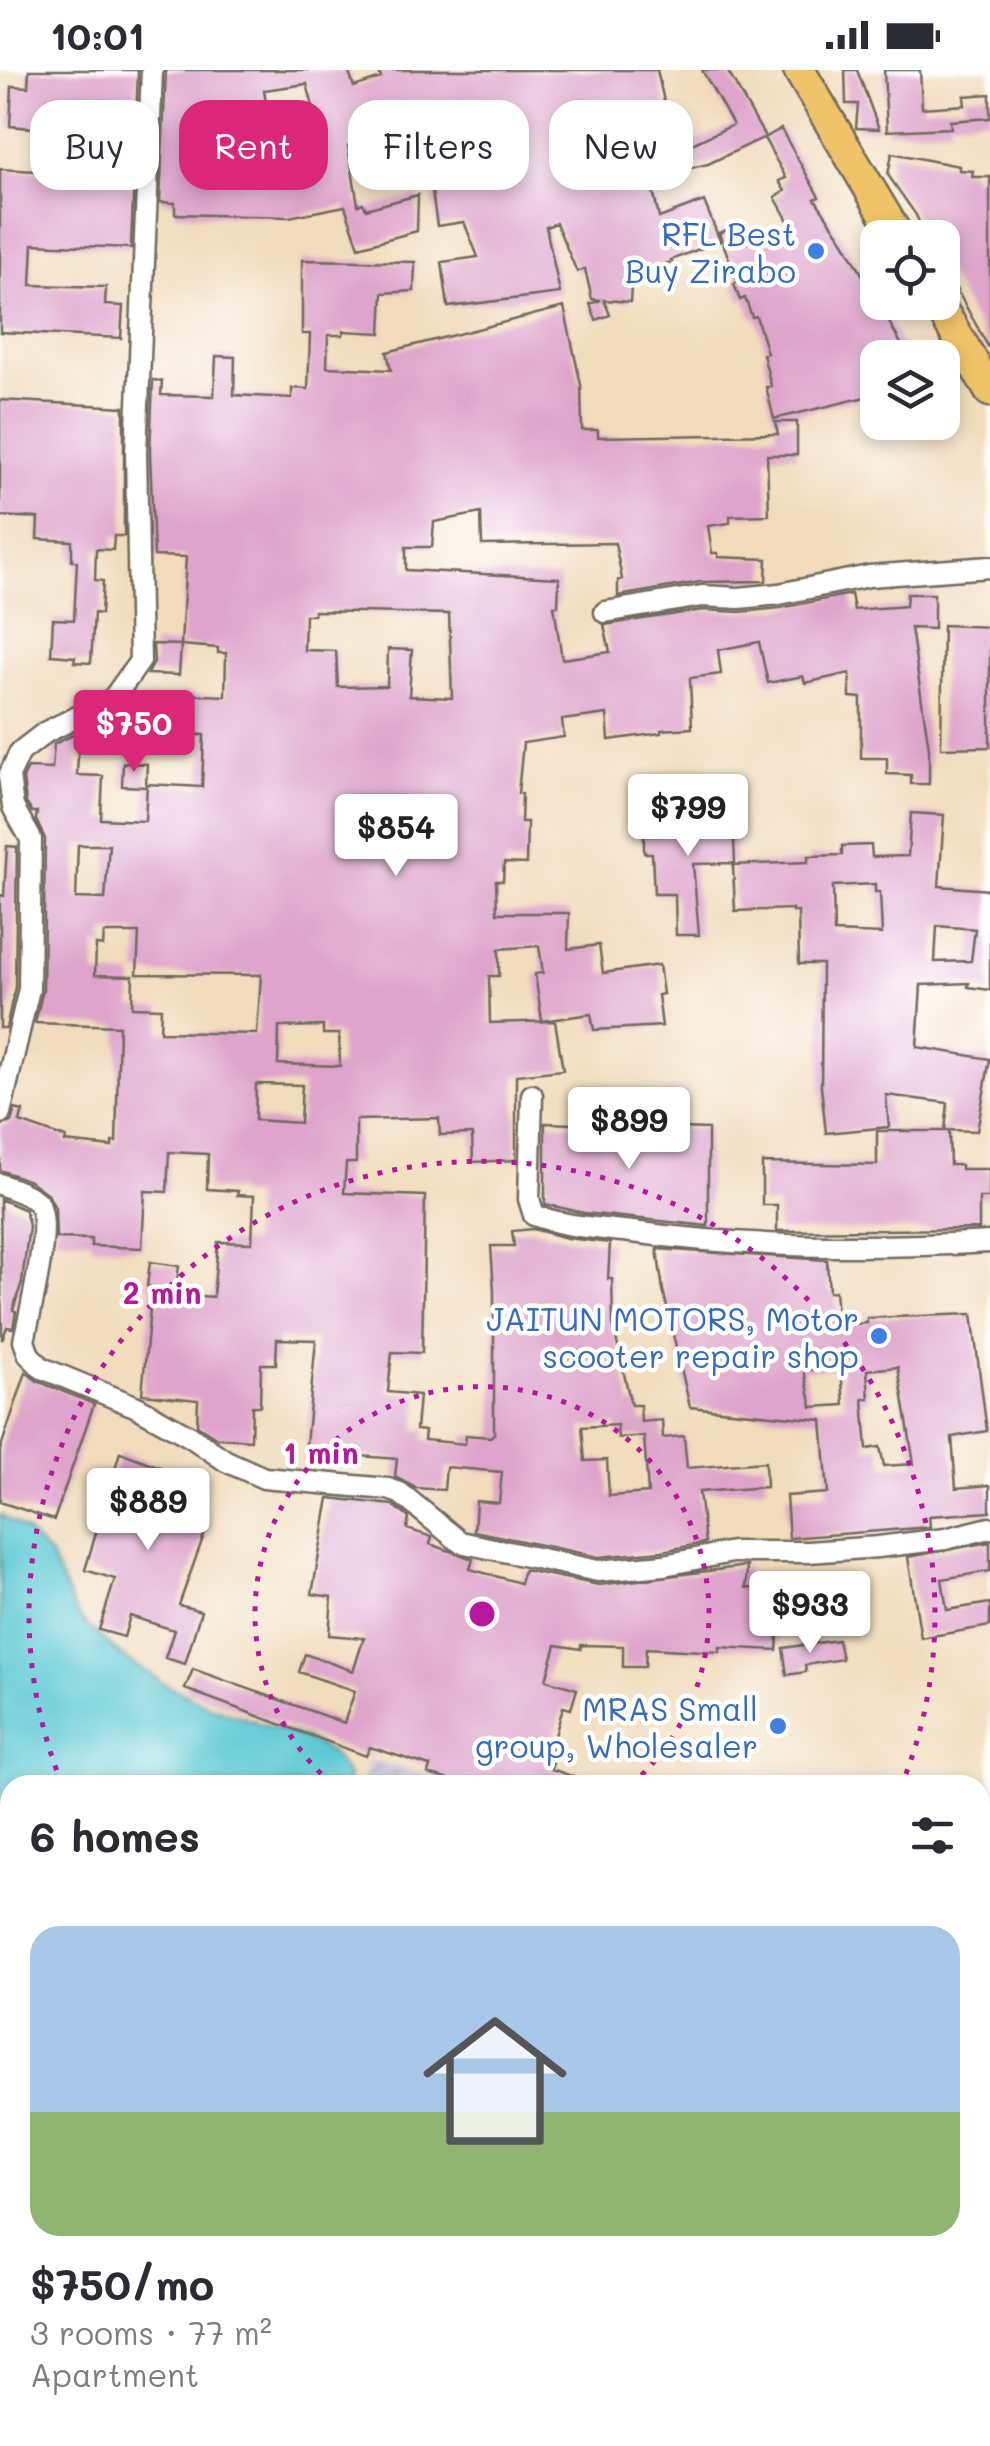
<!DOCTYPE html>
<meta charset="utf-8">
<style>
body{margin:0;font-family:Mali,sans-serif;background:#f7f7f7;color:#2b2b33;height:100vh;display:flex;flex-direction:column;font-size:38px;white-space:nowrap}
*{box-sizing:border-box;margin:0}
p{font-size:32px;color:#7c7c81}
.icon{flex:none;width:55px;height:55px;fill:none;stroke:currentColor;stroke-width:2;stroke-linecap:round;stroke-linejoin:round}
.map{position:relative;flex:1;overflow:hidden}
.details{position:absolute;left:0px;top:1705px;width:990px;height:672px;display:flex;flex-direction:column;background:#fff;border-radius:30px 30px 0 0;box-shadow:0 5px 15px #0003}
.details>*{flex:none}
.hud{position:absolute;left:30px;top:30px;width:930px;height:90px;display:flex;gap:20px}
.fabs{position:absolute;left:860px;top:150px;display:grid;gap:20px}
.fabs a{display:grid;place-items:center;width:100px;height:100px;border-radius:20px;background:#fff;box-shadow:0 5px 15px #0003;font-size:50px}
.price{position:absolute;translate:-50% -85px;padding:0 22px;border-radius:10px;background:#fff;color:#222;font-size:32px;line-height:65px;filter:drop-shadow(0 2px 5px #0008)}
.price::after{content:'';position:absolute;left:50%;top:60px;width:30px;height:22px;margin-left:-15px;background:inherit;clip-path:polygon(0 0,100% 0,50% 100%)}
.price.on{background:#db2777;color:#fff}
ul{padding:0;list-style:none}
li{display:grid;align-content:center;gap:20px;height:530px;padding:0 30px}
li span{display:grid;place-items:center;height:310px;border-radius:30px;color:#555}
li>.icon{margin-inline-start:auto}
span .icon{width:180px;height:180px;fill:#fffc;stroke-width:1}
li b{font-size:42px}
h2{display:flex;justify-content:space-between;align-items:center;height:120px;padding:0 30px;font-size:42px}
.tag{padding:0 35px;border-radius:30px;background:#fff;box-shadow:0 5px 15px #0003;font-size:35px;line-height:90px}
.tag.on{background:#db2777;color:#fff}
.status{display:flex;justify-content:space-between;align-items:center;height:70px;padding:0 50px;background:#fff;direction:ltr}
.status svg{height:28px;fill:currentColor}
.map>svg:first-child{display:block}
</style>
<div class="status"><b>10:01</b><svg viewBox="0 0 49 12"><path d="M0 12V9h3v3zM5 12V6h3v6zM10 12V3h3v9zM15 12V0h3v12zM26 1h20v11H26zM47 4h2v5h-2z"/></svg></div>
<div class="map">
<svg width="990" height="2376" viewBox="0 0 990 2376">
<defs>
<pattern id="industrial-furrows" width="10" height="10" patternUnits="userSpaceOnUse" patternTransform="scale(2.5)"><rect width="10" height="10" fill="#c8bfd8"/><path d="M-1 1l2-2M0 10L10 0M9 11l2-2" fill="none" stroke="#aca4ba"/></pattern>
</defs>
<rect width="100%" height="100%" fill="#fff"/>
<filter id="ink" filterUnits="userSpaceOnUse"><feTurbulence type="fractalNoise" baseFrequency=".01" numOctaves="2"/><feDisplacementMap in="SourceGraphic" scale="20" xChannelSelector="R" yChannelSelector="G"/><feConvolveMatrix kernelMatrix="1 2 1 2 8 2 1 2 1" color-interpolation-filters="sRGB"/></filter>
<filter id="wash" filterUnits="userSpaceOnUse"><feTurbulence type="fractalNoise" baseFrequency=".0048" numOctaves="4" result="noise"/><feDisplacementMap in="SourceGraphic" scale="40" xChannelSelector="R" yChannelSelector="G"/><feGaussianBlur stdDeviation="2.25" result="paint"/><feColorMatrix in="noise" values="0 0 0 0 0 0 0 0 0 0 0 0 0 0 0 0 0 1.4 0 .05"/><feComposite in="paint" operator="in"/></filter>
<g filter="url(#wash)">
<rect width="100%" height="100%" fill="#f1dcbb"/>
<path fill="url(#industrial-furrows)" d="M 369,1690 L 467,1715 L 362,1715 Z
M 990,1820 L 990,1951 L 980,1953 L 980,1821 Z"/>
<path fill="#5cc9d3" stroke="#447a7f" stroke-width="2.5" d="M 0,1444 L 25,1460 L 49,1485 L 79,1548 L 124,1588 L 167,1615 L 212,1637 L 304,1668 L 331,1683 L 347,1704 L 349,1715 L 10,1715 L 10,1952 L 0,1949 Z
M 990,2022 L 990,2376 L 930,2376 L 928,2368 L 980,2368 L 980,2023 Z"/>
<g id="blocks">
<path fill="#dea4cb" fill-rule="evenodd" d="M 29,0 L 138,0 L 131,178 L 33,174 L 31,215 L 106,217 L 105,235 L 123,236 L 121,268 L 0,262 L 0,99 L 73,103 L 75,62 L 10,56 L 12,16 L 28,17 Z
M 166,0 L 348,0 L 354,17 L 381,8 L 378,0 L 657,0 L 676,85 L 647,91 L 659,148 L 704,131 L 720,171 L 671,190 L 672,192 L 632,202 L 630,232 L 604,230 L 610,245 L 596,250 L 590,234 L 601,230 L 592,229 L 585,199 L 577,202 L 556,153 L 546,157 L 560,223 L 448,237 L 442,192 L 478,187 L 464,152 L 437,156 L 432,121 L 440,119 L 417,61 L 348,76 L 358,135 L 363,133 L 366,139 L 418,125 L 417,161 L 359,177 L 345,136 L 289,147 L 175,144 L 175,133 L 160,132 ZM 307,14 L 315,44 L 269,53 L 264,20 Z
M 702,0 L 727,0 L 765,67 L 708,94 L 687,99 L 681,79 L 733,55 Z
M 845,0 L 857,0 L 879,59 L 856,58 L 858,34 L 846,34 Z
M 884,0 L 920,0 L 922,38 L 965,35 L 964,26 L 990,24 L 990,48 L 950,51 L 951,58 L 887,61 Z
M 781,59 L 819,127 L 815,129 L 844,172 L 909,288 L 878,288 L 878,324 L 774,349 L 766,317 L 771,316 L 763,284 L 767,283 L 756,246 L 752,247 L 745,228 L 740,230 L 734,214 L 738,212 L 719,163 L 736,156 L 742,173 L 746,173 L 791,156 L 775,127 L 785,121 L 779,111 L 786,108 L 764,68 Z
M 892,83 L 959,96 L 959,100 L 973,101 L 972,107 L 990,107 L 990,280 L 942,193 L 942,168 L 926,168 L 916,145 L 888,105 Z
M 302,190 L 415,192 L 414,221 L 383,223 L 381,263 L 344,261 L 343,265 L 328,265 L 327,297 L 391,300 L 387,282 L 564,237 L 581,315 L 582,360 L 598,360 L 598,367 L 778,364 L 775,352 L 797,352 L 797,385 L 767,385 L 769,445 L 730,446 L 730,453 L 708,456 L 712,483 L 718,483 L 718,487 L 767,489 L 766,511 L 700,512 L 618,526 L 618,510 L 622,509 L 615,473 L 482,475 L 481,443 L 434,452 L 432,477 L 406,477 L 406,500 L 559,508 L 558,536 L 554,536 L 562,589 L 610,582 L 604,555 L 703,540 L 740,542 L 780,538 L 851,524 L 854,540 L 906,536 L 907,524 L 934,524 L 934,559 L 911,558 L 929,678 L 929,714 L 911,714 L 911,705 L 887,704 L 887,688 L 861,688 L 861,628 L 850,627 L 850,603 L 805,613 L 803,606 L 768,613 L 759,572 L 718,580 L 721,604 L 690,608 L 692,658 L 661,660 L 661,663 L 609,670 L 607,644 L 562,650 L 564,667 L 523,673 L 518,723 L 522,724 L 521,752 L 527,752 L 526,794 L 504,793 L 503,811 L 496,811 L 497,843 L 569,843 L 568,879 L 599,875 L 603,903 L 659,895 L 663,924 L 658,925 L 662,956 L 594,960 L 591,944 L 542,951 L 535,904 L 543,903 L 539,876 L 499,879 L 499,906 L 489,906 L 490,953 L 555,951 L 563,1000 L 516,1005 L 516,1090 L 473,1092 L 472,1064 L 440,1065 L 439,1048 L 356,1050 L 356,1093 L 346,1093 L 344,1123 L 425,1126 L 422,1283 L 392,1282 L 388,1322 L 419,1325 L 416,1360 L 425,1361 L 424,1370 L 465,1374 L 466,1365 L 490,1367 L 494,1364 L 494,1221 L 491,1176 L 514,1176 L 512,1161 L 533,1159 L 567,1168 L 610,1173 L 608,1209 L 612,1209 L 613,1254 L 631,1335 L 640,1335 L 641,1352 L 662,1350 L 663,1368 L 684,1366 L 687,1398 L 765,1392 L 766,1417 L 699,1422 L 705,1473 L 662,1481 L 599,1487 L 474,1461 L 476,1431 L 499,1433 L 502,1402 L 446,1397 L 444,1420 L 416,1418 L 395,1407 L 397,1389 L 360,1386 L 360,1391 L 305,1386 L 316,1270 L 277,1269 L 276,1294 L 261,1294 L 260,1336 L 252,1336 L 251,1370 L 217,1368 L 197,1355 L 198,1330 L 142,1324 L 152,1217 L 147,1216 L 150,1192 L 179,1196 L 175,1224 L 213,1227 L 218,1172 L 252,1173 L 254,1126 L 237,1125 L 238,1121 L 207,1119 L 208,1084 L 169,1082 L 167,1122 L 145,1121 L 142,1178 L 91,1176 L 91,1169 L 56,1168 L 55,1138 L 48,1124 L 30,1111 L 0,1100 L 0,1056 L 11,1052 L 15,1039 L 23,1041 L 20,1052 L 66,1068 L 65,1072 L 112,1077 L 112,1072 L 116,1072 L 119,956 L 35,953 L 43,919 L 45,769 L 36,750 L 37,742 L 32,742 L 26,733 L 23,708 L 28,698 L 52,699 L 54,674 L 79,662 L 77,705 L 103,706 L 101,749 L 145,751 L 147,714 L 202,717 L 204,665 L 179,664 L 180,624 L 225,626 L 226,583 L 218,583 L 218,578 L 181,575 L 186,487 L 154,486 L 150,383 L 153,310 L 162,311 L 161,325 L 214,326 L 216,286 L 235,287 L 234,325 L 292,328 L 292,318 L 308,319 L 310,264 L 302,264 ZM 314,541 L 449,544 L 452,628 L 409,626 L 412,580 L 388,579 L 387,616 L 338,617 L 336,581 L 304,580 L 305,545 L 314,545 ZM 78,775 L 109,775 L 105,829 L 76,828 ZM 104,863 L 139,863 L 137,904 L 261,905 L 257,964 L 160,962 L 161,938 L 132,937 L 133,906 L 95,905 L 96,875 L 103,876 ZM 323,956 L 323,964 L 339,964 L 340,996 L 278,994 L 279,957 ZM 256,1014 L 302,1015 L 300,1053 L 255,1050 ZM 617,1355 L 618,1368 L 644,1366 L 648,1423 L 609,1426 L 607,1390 L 585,1391 L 582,1357 Z
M 0,330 L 124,337 L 124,466 L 114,466 L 113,480 L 96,479 L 95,510 L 103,511 L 101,544 L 94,543 L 91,593 L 74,592 L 75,587 L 51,585 L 53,549 L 74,550 L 77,491 L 72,491 L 72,471 L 37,469 L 38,448 L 0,446 Z
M 943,555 L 990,557 L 990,677 L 941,678 Z
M 153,574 L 181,575 L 179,605 L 148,604 L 154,592 Z
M 123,693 L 147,694 L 146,717 L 122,716 Z
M 694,731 L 694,750 L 733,748 L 735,793 L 693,794 L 699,865 L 676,865 L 675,824 L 654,824 L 652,783 L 644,783 L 644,766 L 675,765 L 673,732 Z
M 911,743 L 944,745 L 939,816 L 990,820 L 990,920 L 968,917 L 969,913 L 921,915 L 917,977 L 990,989 L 977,1061 L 945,1060 L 948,1033 L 886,1025 L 889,1057 L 826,1063 L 821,1017 L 822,894 L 799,894 L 798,842 L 792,842 L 792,839 L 735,841 L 733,795 L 808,792 L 808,786 L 842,785 L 842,776 L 871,775 L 872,787 L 908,786 ZM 875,814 L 875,822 L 880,822 L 882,864 L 834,862 L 833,816 ZM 937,856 L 975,859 L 971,891 L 935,892 Z
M 7,776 L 17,777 L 15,917 L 6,958 L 0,958 L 0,825 L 4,826 Z
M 545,1053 L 708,1059 L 708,1156 L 584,1143 L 545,1134 Z
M 877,1061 L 949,1061 L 950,1095 L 961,1095 L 961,1099 L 989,1099 L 989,1128 L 979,1128 L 979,1159 L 777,1161 L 777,1135 L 762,1135 L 762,1093 L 877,1095 Z
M 0,1129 L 25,1140 L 29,1156 L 22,1212 L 13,1240 L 16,1241 L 13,1258 L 7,1257 L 2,1270 Z
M 657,1179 L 827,1190 L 829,1222 L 835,1221 L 838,1255 L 867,1253 L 867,1248 L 972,1244 L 987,1361 L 952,1367 L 956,1418 L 990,1415 L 990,1442 L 929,1446 L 930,1457 L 789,1468 L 786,1426 L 828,1423 L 822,1350 L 690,1337 L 663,1220 ZM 898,1297 L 914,1394 L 884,1396 L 880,1377 L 867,1379 L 863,1329 L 869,1329 L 867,1300 ZM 841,1298 L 844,1335 L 812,1337 L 804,1300 Z
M 26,1302 L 37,1311 L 94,1334 L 54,1450 L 0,1432 L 0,1380 Z
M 120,1382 L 160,1397 L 157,1407 L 193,1420 L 185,1442 L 209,1451 L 179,1535 L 201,1541 L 185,1594 L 165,1588 L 174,1560 L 130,1546 L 124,1567 L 99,1560 L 115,1509 L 85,1500 Z
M 329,1428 L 393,1435 L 409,1448 L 407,1459 L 432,1467 L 430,1474 L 473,1489 L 470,1499 L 520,1513 L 524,1500 L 599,1515 L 747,1496 L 746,1518 L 781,1520 L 777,1580 L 720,1577 L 720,1582 L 646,1578 L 645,1597 L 623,1597 L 623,1576 L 581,1575 L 581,1579 L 556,1575 L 546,1610 L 577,1619 L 571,1639 L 563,1637 L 548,1691 L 553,1692 L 551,1699 L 589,1712 L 589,1715 L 466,1715 L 428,1704 L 430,1696 L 370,1677 L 366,1686 L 185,1619 L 193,1599 L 344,1653 L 355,1621 L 299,1602 L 305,1584 L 353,1601 L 364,1568 L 329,1565 L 332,1527 L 312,1524 Z
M 990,1472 L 990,1501 L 942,1509 L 947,1540 L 990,1533 L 990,1556 L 921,1568 L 908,1487 Z
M 838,1570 L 842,1589 L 805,1595 L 806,1602 L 787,1605 L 783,1578 Z"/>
</g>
</g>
<g filter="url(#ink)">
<use href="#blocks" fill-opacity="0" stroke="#70695d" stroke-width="2.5"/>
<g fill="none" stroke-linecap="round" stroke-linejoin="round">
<g stroke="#70695d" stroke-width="25">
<path id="minor" d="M 605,542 L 702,526 L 739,528 L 779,524 L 869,506 L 990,497
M 532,1025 L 529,1129 L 534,1145 C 565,1157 599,1158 632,1162 C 751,1178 870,1179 990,1172
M 0,1043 L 29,919 L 31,769 L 13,737 L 9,706 L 20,682 L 46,662 L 112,630 L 140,591 L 136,383 L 152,0
M 0,1114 C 11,1119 27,1123 36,1131 C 55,1147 29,1245 24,1271 L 29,1285 L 42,1298 L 137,1337 L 191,1367 L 226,1391 L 264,1408 L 388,1419 L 400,1423 L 460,1472 L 598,1501 L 664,1495 L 732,1482 L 809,1482 L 878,1477 L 945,1469 L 990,1458
M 980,1838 L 990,1838
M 980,1988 L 990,1987
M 640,2376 L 642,2368"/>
</g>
<g stroke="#70695d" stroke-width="35">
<path id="highway" d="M 799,0 L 899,168
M 937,232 L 990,321"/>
</g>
<use href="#minor" stroke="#fff" stroke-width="20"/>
<use href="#highway" stroke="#f0c369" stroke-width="30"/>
</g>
</g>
<g fill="none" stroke="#b5179e" stroke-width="5" stroke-dasharray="5 10">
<path d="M332 1714A227 227 0 1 1 632 1714"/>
<path d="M62 1714A453 453 0 1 1 902 1714"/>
</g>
<g fill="#3f7fe0" stroke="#fff" stroke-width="4">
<circle cx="816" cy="181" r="10"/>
<circle cx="879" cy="1266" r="10"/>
<circle cx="778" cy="1656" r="10"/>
</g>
<g text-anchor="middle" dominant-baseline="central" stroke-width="9" stroke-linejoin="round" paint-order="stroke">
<g font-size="32" fill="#366cbe" stroke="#fff" text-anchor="end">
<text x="796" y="163">RFL Best<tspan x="796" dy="37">Buy Zirabo</tspan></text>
<text x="859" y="1248">JAITUN MOTORS, Motor<tspan x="859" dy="37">scooter repair shop</tspan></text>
<text x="758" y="1638">MRAS Small<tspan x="758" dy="37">group, Wholesaler</tspan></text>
</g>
</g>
<circle cx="482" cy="1544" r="15" fill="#b5179e" stroke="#fff" stroke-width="5"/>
<g font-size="30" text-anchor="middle" font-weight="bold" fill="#b5179e" stroke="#fff" stroke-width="9" stroke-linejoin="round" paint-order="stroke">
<text x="162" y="1234">2 min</text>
<text x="321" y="1394">1 min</text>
</g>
</svg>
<div class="fabs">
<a><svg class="icon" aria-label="locate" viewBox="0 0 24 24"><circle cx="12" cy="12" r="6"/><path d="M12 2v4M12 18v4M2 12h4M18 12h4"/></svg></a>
<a><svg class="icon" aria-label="layers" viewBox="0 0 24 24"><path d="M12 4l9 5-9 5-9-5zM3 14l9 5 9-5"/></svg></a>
</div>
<b class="price on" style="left:134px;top:705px">$750</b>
<b class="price" style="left:688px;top:789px">$799</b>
<b class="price" style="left:396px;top:809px">$854</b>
<b class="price" style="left:629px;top:1102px">$899</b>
<b class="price" style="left:148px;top:1483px">$889</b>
<b class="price" style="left:810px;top:1586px">$933</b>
<div class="hud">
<a class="tag">Buy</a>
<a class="tag on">Rent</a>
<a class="tag">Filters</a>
<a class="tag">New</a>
</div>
<section class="details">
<h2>6 homes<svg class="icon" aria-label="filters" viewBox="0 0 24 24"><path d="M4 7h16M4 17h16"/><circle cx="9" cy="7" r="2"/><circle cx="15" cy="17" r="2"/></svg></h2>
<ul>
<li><span style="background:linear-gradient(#a9c7e8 60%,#8fb573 0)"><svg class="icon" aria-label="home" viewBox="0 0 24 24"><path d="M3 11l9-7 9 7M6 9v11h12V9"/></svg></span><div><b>$750/mo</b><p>3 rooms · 77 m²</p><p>Apartment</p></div></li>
</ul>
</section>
</div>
